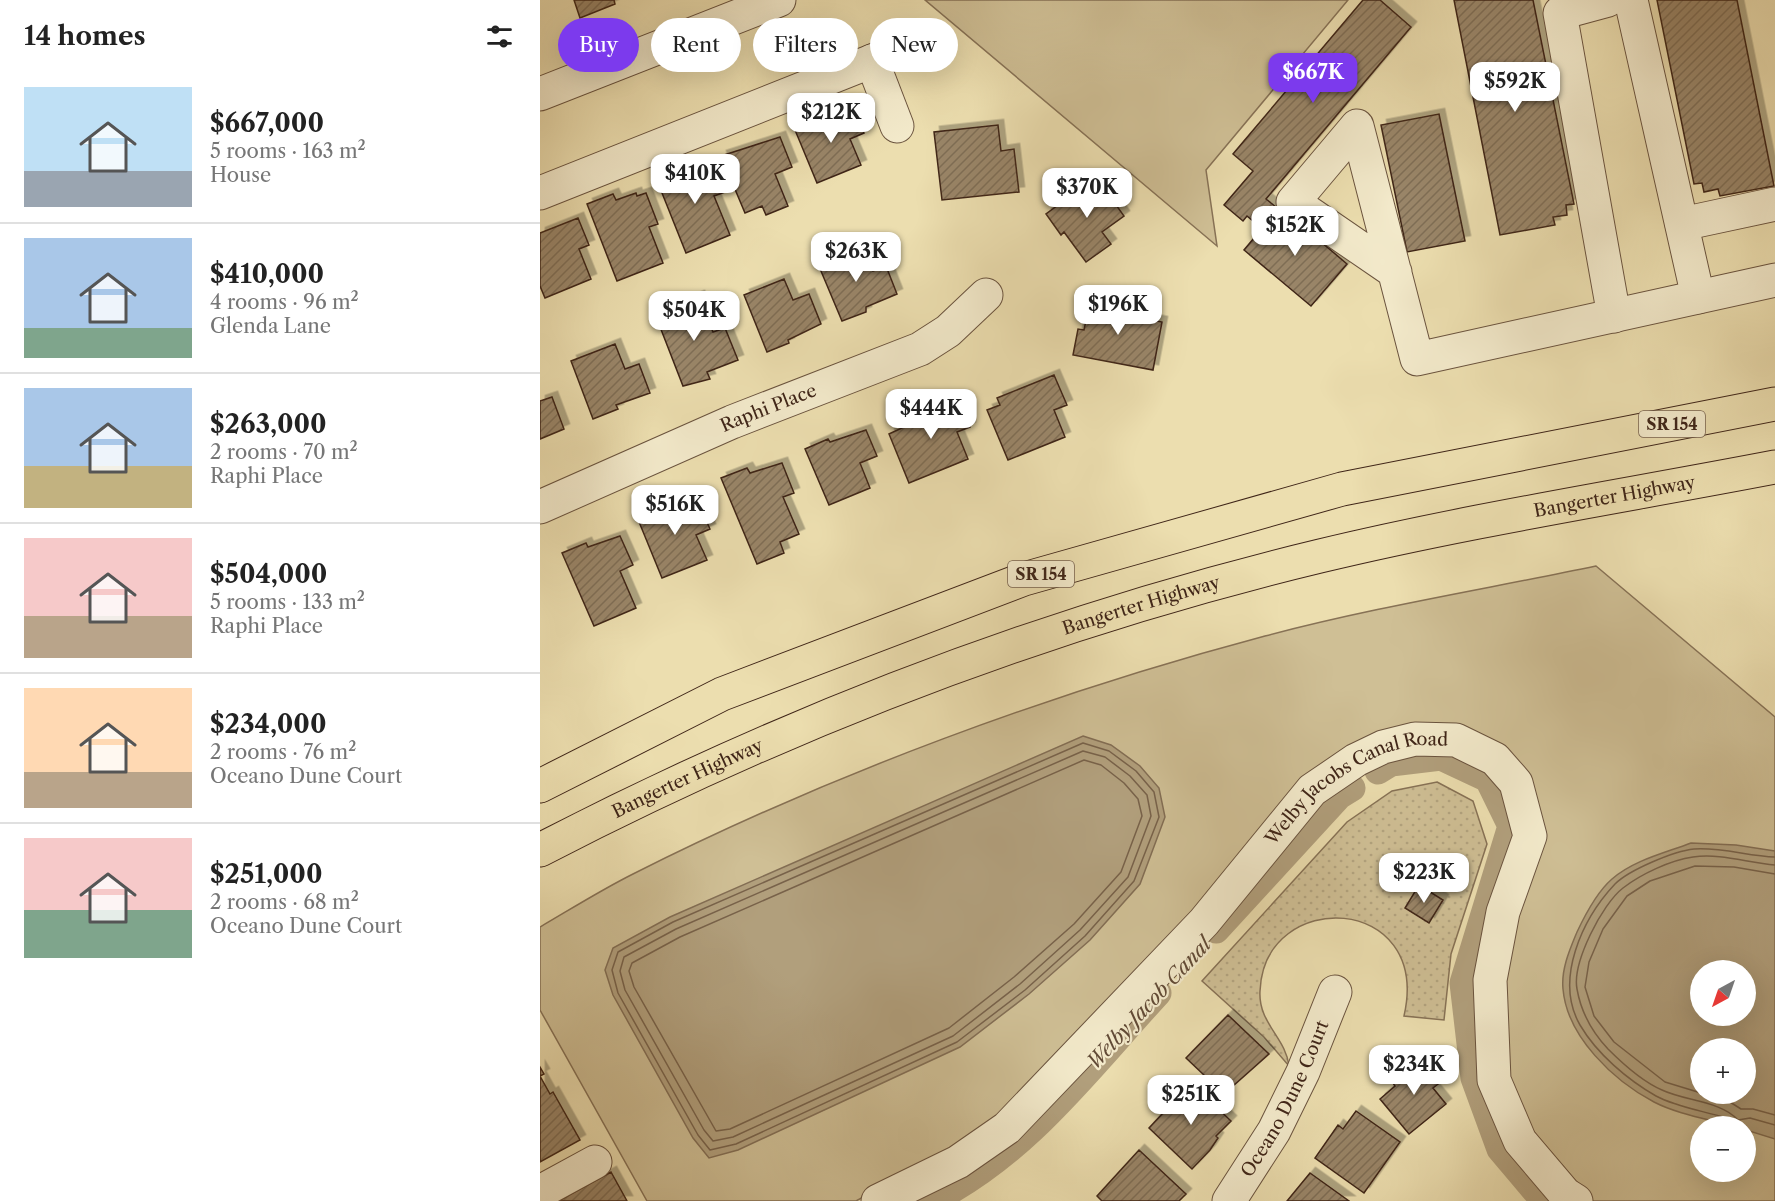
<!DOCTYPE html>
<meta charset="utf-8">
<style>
body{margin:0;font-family:"Libre Caslon Text",serif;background:#f2f2f2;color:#222;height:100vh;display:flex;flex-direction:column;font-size:22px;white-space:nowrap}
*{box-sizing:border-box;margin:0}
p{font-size:20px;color:#767676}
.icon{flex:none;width:33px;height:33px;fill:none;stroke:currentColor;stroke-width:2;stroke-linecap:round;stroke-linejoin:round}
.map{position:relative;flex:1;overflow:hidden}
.panel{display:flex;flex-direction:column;background:#fff;width:540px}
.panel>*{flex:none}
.hud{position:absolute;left:18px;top:18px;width:570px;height:54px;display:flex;gap:12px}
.needle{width:39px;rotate:220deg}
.buttons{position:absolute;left:1150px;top:960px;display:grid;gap:12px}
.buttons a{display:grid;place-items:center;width:66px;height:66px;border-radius:50%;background:#fff;box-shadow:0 6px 24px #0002;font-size:30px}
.price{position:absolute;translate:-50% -51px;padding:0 14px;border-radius:12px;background:#fff;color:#222;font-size:20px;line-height:39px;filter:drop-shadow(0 2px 3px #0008)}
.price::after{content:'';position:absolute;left:50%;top:36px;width:18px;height:14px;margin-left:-9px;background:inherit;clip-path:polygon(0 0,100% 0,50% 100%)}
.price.active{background:#7c3aed;color:#fff}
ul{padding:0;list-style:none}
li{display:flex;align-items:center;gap:18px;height:150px;padding:0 24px}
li+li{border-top:2px solid #e0e0e0}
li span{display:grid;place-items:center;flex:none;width:168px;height:120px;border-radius:0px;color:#555}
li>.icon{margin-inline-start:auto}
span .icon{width:72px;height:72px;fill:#fffc;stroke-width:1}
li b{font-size:26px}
h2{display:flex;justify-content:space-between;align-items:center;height:72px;padding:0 24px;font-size:26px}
.chip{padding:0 21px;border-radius:27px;background:#fff;box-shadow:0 6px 24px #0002;font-size:21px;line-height:54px}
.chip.active{background:#7c3aed;color:#fff}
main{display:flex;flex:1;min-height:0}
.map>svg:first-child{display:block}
</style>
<main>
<section class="panel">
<h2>14 homes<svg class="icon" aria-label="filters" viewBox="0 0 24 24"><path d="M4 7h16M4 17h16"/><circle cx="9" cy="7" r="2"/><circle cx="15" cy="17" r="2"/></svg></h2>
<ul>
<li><span style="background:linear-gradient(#bfe0f5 70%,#9aa5b1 0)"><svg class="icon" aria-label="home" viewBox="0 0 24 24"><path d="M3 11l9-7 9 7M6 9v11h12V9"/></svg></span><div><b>$667,000</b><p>5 rooms · 163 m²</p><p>House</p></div></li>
<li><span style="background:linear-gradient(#a9c7e8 75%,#7fa58c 0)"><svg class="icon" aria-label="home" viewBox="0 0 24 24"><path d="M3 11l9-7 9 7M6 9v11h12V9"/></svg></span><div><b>$410,000</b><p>4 rooms · 96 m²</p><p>Glenda Lane</p></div></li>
<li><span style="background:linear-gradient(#a9c7e8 65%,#c2b280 0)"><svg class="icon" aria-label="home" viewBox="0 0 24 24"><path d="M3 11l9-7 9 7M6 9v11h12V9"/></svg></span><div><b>$263,000</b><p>2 rooms · 70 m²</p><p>Raphi Place</p></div></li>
<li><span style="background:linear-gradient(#f6c9c9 65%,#b9a48a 0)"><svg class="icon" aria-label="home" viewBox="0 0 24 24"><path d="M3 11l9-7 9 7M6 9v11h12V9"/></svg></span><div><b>$504,000</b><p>5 rooms · 133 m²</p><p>Raphi Place</p></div></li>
<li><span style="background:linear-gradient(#ffd9b3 70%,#b9a48a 0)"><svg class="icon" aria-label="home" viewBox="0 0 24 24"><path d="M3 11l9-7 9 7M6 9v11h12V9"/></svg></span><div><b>$234,000</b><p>2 rooms · 76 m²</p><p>Oceano Dune Court</p></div></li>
<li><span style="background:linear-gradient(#f6c9c9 60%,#7fa58c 0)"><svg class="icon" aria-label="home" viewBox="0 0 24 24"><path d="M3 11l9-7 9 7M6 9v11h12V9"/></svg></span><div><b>$251,000</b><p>2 rooms · 68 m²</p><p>Oceano Dune Court</p></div></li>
</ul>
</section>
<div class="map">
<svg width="1235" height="1201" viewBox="0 0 1235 1201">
<defs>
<pattern id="park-dots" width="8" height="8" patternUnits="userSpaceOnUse" patternTransform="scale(1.5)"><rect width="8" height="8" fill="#cfbf95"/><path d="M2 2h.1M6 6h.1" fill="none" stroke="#b3a480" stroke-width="1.8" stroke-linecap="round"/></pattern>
<pattern id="building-hatch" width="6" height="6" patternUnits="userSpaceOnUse" patternTransform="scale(1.5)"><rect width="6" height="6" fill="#998567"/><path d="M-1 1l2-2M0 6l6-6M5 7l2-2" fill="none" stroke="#7e6d54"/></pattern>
<filter id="shadow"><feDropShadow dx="5.5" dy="-5.5" stdDeviation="0" flood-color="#0004"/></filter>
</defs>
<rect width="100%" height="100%" fill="#ecdeaf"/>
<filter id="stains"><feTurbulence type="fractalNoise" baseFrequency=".00333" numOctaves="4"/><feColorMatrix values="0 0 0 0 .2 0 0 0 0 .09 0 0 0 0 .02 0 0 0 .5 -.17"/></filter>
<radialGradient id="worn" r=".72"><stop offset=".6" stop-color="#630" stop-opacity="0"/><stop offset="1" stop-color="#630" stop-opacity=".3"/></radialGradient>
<path fill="#cfbf95" stroke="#877256" stroke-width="1.5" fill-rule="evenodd" d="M 385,0 L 808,0 L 666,170 L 677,246 Z
M 1056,566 L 1235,717 L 1235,1201 L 1053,1201 L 971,1105 L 961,974 L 987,876 L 964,754 L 810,755 L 466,1120 L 316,1201 L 107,1201 L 0,1010 L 0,927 C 31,909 61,890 93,874 C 291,774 511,693 725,636 C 834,607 946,589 1056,566 ZM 1161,970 L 1206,970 L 1206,1016 L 1161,1016 ZM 1161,1048 L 1206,1048 L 1206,1094 L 1161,1094 ZM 1161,1126 L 1206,1126 L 1206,1172 L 1161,1172 Z"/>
<path fill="url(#park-dots)" stroke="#877256" stroke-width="1.5" d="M 897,782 L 933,801 L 947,844 L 911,954 L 904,1020 L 864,1016 C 892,893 724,887 720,991 C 718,1023 746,1038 749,1066 L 724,1037 L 662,981 L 807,822 L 852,791 Z"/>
<path fill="#b19f7c" stroke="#836e54" stroke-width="1.5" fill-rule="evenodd" d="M 543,736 L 571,745 L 600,766 L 619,788 L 625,817 L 600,884 L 550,940 L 489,994 L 420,1047 L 198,1150 L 169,1158 L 153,1138 L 73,995 L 65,970 L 73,948 L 130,917 Z
M 1151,843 L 1196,845 L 1235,851 L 1235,1139 L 1206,1130 L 1206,1126 L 1193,1126 C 1168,1119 1137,1114 1114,1102 C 1074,1081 1027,1037 1023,989 C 1021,969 1030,949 1037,932 C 1045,915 1058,891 1072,879 C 1094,860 1125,853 1151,843 ZM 1206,970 L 1206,1016 L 1161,1016 L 1161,970 ZM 1206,1048 L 1206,1094 L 1161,1094 L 1161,1048 Z"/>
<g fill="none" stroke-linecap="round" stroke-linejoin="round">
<path stroke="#78624a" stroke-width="1.5" d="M 543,743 L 569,751 L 596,771 L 614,792 L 619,817 L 594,881 L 545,936 L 485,990 L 417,1042 L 196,1144 L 170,1150 L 158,1135 L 78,993 L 72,970 L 78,952 L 133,922 Z
M 543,751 L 565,757 L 590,776 L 607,795 L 611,816 L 588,877 L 540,930 L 480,984 L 413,1036 L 193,1137 L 173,1141 L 164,1130 L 85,990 L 80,971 L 84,957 L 136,929 Z
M 544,760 L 561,765 L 584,783 L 598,799 L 602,816 L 581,872 L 534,924 L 474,977 L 409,1028 L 190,1129 L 176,1131 L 94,987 L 89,971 L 92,963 L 140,937 Z
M 1235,865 C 1208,863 1181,853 1153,857 C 1131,860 1101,874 1083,888 C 1062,904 1032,963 1037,989 C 1041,1012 1052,1032 1068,1049 C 1083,1064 1103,1082 1122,1090 C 1145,1101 1181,1101 1198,1120 L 1210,1118 L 1235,1125
M 1161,1093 L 1125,1082 L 1074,1042 L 1054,1016 L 1045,987 L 1049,962 L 1063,929 L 1087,896 L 1110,881 L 1155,866 L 1194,867 L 1235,874
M 1162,1094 L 1190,1102 L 1201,1109 L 1213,1109 L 1235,1115
M 1190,1126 L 1186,1118 C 1164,1111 1136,1107 1116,1096 C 1088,1080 1057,1054 1040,1025 C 1014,980 1042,919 1075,884 C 1089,870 1134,851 1154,849 C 1181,847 1208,856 1235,857"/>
<path stroke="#b19f7c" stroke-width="27" d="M 838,771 L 851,763 L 901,757 L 948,779 L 971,826 L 923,983 L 934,1078 L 960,1149 L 1004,1201
M 676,930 L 799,796 L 812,788
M 391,1201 C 484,1156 549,1068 618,993"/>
</g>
<path fill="url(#building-hatch)" stroke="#3f2518" stroke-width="1.5" filter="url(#shadow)" d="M 34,0 L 74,0 L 75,4 L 40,18 Z
M 823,0 L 840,0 L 871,27 L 726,199 L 736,207 L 720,227 L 707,216 L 703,221 L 684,205 L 713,171 L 693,154 Z
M 914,0 L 993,0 L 1034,204 L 1026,205 L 1027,215 L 1013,217 L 1015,225 L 960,235 Z
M 1117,0 L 1197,0 L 1234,186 L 1180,196 L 1178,189 L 1164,192 L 1162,183 L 1154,184 Z
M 314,109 L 324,133 L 310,139 L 321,165 L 277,183 L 255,130 L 301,111 L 302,113 Z
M 899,114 L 925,241 L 867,252 L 841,125 Z
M 458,125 L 461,151 L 474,149 L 479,192 L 402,200 L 394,132 Z
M 240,137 L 252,167 L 235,174 L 248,206 L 226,215 L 222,206 L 205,213 L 181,156 Z
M 162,165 L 163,169 L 174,165 L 185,192 L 174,196 L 190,235 L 146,253 L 116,178 L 140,168 L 142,172 Z
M 556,177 L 584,216 L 562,232 L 571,244 L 546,262 L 524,232 L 521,235 L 506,214 Z
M 96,193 L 97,196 L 106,193 L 118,224 L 109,227 L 123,263 L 77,281 L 47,204 L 73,194 L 76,200 Z
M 740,207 L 807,264 L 771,306 L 704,250 Z
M 38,218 L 49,245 L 39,249 L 51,279 L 5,298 L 0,286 L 0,233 Z
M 322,246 L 333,271 L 346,266 L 357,294 L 326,307 L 326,312 L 302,321 L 278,264 Z
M 244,279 L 253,300 L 269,294 L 281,324 L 248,340 L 249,343 L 227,352 L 204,295 Z
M 159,296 L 173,332 L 185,328 L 198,360 L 167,372 L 170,379 L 143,386 L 115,314 Z
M 551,297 L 584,303 L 582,314 L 622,322 L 613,370 L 533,355 L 538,329 L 544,330 Z
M 75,344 L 85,369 L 99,364 L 110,393 L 76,405 L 78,409 L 53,419 L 31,361 Z
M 514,375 L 527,405 L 514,410 L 525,437 L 468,460 L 447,410 L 460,405 L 457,398 Z
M 12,397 L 24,429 L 0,439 L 0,401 Z
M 417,398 L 430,427 L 417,432 L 428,459 L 369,483 L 349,434 L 362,428 L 358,420 L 404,401 L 405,404 Z
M 326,430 L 337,456 L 320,463 L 330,488 L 289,505 L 265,449 L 288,439 L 290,442 Z
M 242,463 L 254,493 L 243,497 L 259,534 L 240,542 L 244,553 L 217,564 L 181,478 L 207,468 L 210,473 Z
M 156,497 L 170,529 L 156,535 L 167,560 L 122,578 L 97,517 L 120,508 L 122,511 Z
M 80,536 L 93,565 L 80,571 L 96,608 L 54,626 L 22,553 L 46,543 L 48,547 Z
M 879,885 L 903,900 L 889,923 L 865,908 Z
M 688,1015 L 729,1054 L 684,1094 L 646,1058 Z
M 883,1058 L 902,1081 L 893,1088 L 906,1104 L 869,1134 L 840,1099 L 855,1086 L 851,1080 Z
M 0,1067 L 4,1074 L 0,1076 L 10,1094 L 13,1092 L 40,1140 L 0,1162 Z
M 651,1083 L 691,1121 L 676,1136 L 678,1138 L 670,1150 L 652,1169 L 609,1128 Z
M 816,1111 L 860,1142 L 824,1193 L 775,1158 L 798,1125 L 803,1129 Z
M 599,1150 L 646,1194 L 639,1201 L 562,1201 L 557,1196 Z
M 71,1172 L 87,1201 L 18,1201 Z
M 770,1173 L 809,1201 L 747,1201 Z"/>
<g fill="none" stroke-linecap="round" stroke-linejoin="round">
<g stroke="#6a533e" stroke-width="35">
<g id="minor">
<path d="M 1068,0 L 1020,13 L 1074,316"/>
<path d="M 1091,0 L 1158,297"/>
<path d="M 332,61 L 357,126"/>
<path d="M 0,94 L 239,0"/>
<path d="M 0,193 L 390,38"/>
<path d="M 1142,224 L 1235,204"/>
<path d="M 855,272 L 753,202 L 817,126 L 877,359 L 1235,280"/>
<path id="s1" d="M 0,507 L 192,422 L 380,349 L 408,331 L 446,295"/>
<path d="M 0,1192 L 55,1162"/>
<path id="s2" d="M 338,1201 L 418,1162 L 467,1128 L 664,922 L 772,790 L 816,760 L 843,747 L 875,739 L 916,740 L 955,759 L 976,783 L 990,836 L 963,912 L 950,980 L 954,1080 L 980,1141 L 1025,1194 L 1036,1201"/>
<path id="s3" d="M 689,1201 L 734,1131 L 763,1072 L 795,992"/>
</g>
</g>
<g stroke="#3f2518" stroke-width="35">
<g id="highway">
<path d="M 0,786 L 182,694 L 484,579 L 802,489 L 1235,404"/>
<path id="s4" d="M 0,850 C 247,722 510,621 780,556 C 930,520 1084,496 1235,467"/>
</g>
</g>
<use href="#minor" stroke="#f3eacb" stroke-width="33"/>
<use href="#highway" stroke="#ecdeaf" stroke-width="33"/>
</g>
<g text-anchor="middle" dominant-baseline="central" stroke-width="4.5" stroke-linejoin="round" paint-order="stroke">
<g fill="#f3eacb" stroke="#75604e" stroke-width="1.5">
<rect x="1099" y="411" width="66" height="26" rx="4.5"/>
<rect x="468" y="561" width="66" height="26" rx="4.5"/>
</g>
<g font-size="16" font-weight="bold" fill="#3f2518">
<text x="1132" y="424">SR 154</text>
<text x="501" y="574">SR 154</text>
</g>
<g font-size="18" fill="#3f2518" stroke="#f3eacb">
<text stroke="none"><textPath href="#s1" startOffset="249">Raphi Place</textPath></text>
<text stroke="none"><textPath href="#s4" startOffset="1136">Bangerter Highway</textPath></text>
<text stroke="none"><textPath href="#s4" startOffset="650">Bangerter Highway</textPath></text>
<text stroke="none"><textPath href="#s4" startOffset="164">Bangerter Highway</textPath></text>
<text stroke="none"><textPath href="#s2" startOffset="645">Welby Jacobs Canal Road</textPath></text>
<text stroke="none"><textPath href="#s3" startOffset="117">Oceano Dune Court</textPath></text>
</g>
<g font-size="20" font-style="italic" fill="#614a36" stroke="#f3eacb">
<text transform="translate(609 1003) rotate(-47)">Welby Jacob Canal</text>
</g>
</g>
<rect width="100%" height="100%" filter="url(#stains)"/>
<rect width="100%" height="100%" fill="url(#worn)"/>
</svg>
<div class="buttons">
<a><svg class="needle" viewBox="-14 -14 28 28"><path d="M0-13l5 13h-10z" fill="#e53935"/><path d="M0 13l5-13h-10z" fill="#767676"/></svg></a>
<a>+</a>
<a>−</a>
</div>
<b class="price active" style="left:773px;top:104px">$667K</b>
<b class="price" style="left:975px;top:113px">$592K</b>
<b class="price" style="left:291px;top:144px">$212K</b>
<b class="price" style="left:155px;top:205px">$410K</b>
<b class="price" style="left:547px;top:219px">$370K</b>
<b class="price" style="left:755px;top:257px">$152K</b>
<b class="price" style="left:316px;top:283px">$263K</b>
<b class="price" style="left:578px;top:336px">$196K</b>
<b class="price" style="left:154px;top:342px">$504K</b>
<b class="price" style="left:391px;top:440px">$444K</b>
<b class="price" style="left:135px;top:536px">$516K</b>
<b class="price" style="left:884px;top:904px">$223K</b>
<b class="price" style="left:874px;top:1096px">$234K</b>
<b class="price" style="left:651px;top:1126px">$251K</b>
<div class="hud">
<a class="chip active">Buy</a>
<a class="chip">Rent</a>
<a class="chip">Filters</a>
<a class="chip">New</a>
</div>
</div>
</main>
